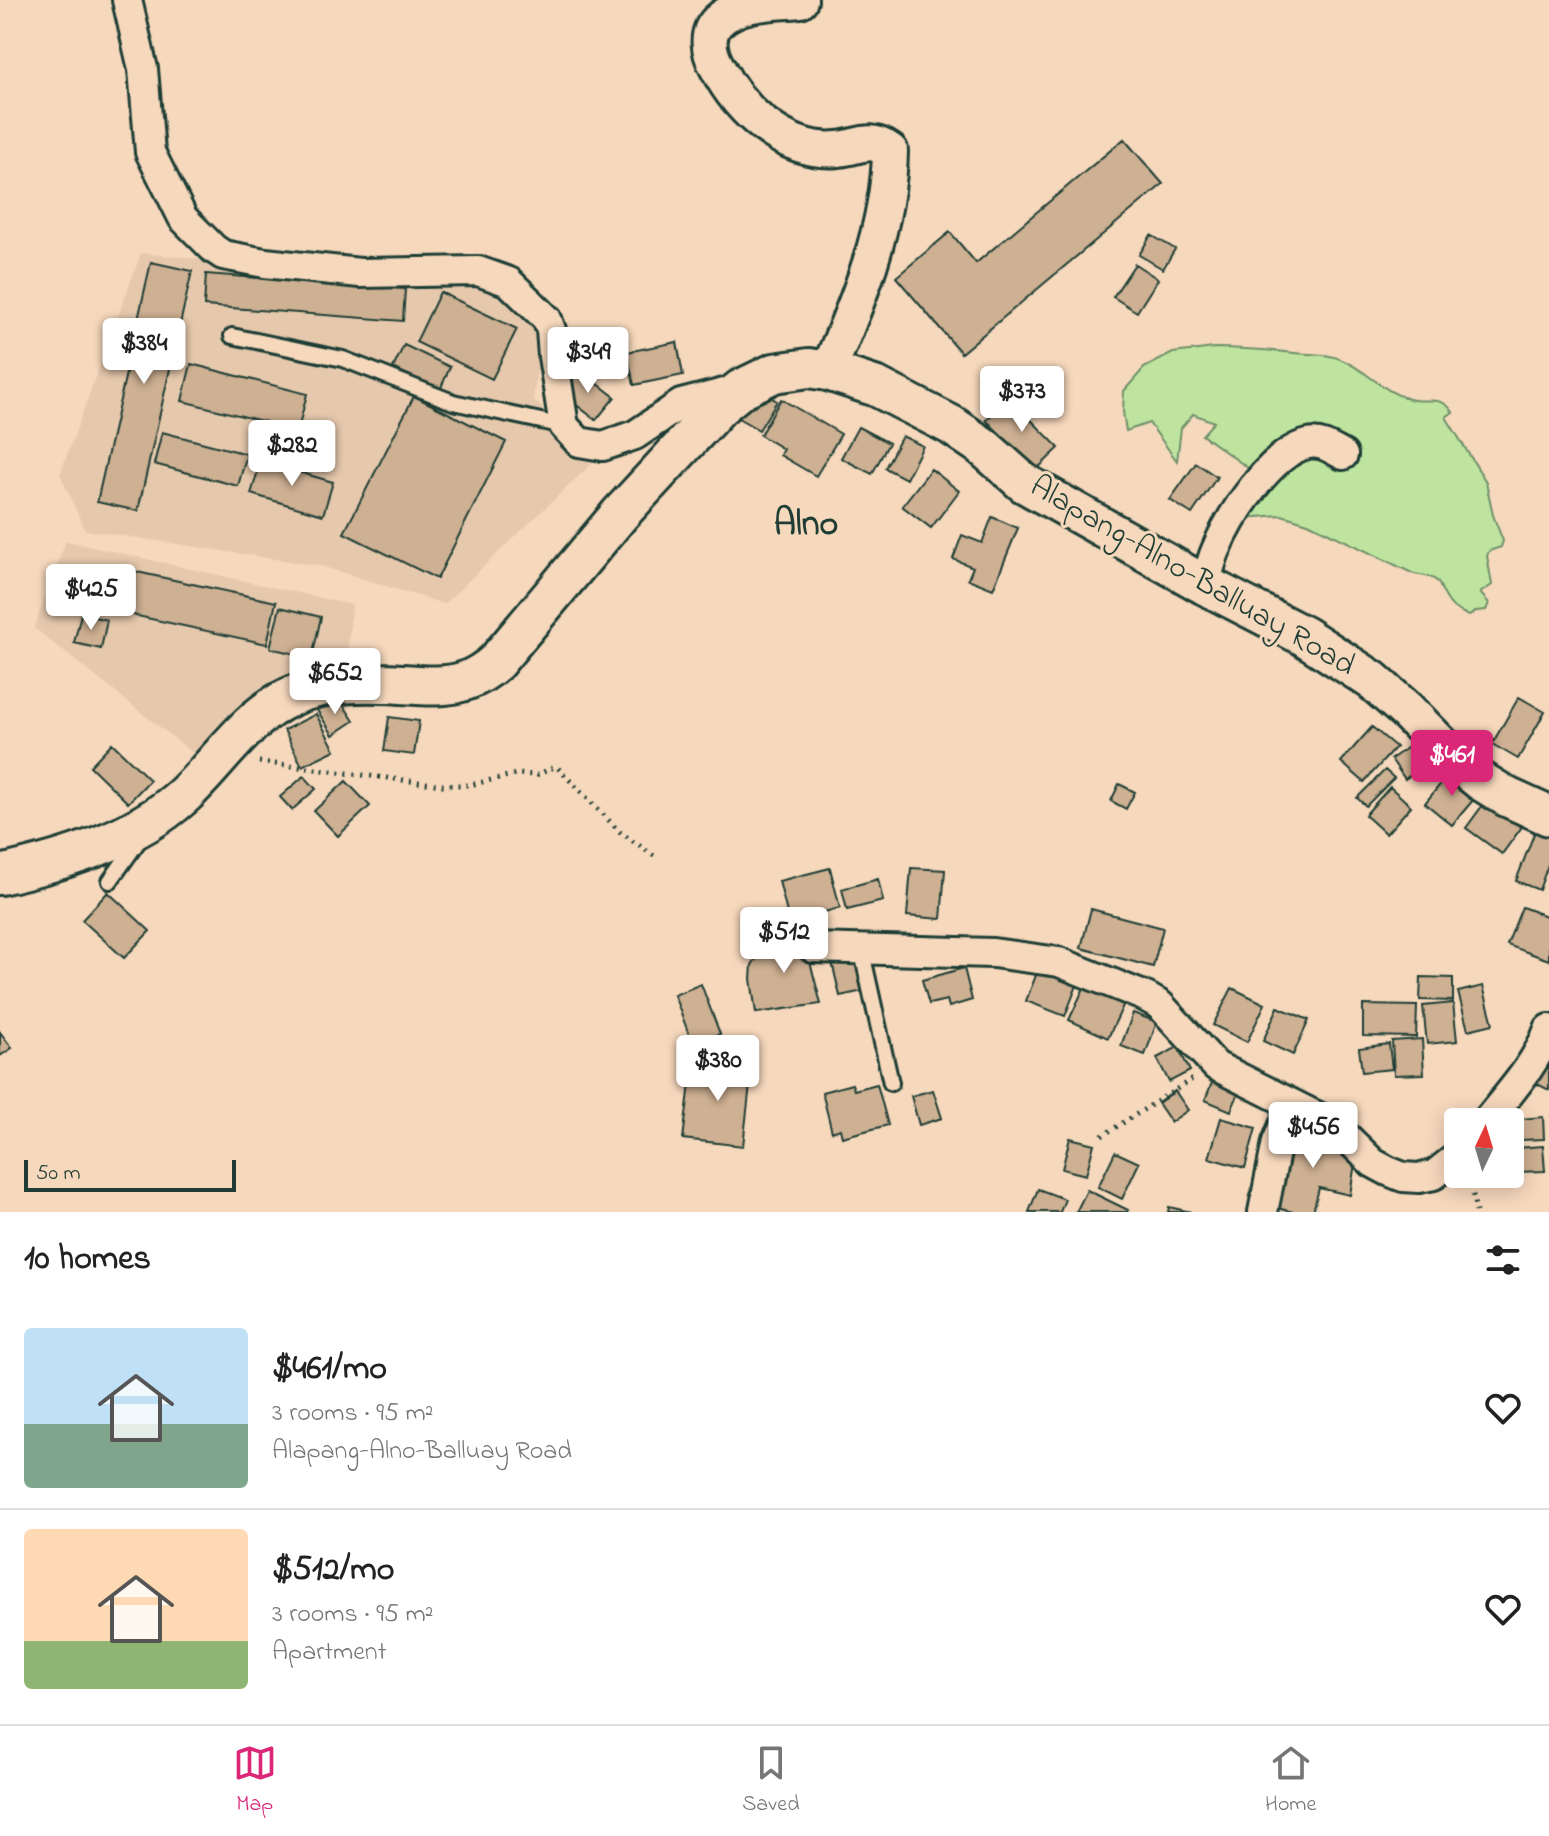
<!DOCTYPE html>
<meta charset="utf-8">
<style>
body{margin:0;font-family:"Indie Flower",sans-serif;background:#f6f6f6;color:#222;height:100vh;display:flex;flex-direction:column;font-size:30px;white-space:nowrap}
*{box-sizing:border-box;margin:0}
p{font-size:26px;color:#767676}
.icon{flex:none;width:44px;height:44px;fill:none;stroke:currentColor;stroke-width:2;stroke-linecap:round;stroke-linejoin:round}
.map{position:relative;height:1212px;overflow:hidden}
.panel{display:flex;flex-direction:column;background:#fff;flex:1}
.panel>*{flex:none}
.needle{width:52px;rotate:4deg}
.buttons{position:absolute;left:1444px;top:1108px;display:grid;gap:16px}
.buttons a{display:grid;place-items:center;width:80px;height:80px;border-radius:8px;background:#fff;box-shadow:0 4px 20px #0003;font-size:40px}
.scale{position:absolute;left:24px;bottom:20px;width:212px;box-sizing:border-box;padding-left:8px;border:4px solid #1f3d34;border-top:0;font-size:22px;line-height:28px;white-space:nowrap;color:#1f3d34;-webkit-text-stroke:6px #f6d8bc;paint-order:stroke}
.price{position:absolute;translate:-50% -68px;padding:0 18px;border-radius:8px;background:#fff;color:#222;font-size:26px;line-height:52px;filter:drop-shadow(0 2px 4px #0008)}
.price::after{content:'';position:absolute;left:50%;top:48px;width:24px;height:18px;margin-left:-12px;background:inherit;clip-path:polygon(0 0,100% 0,50% 100%)}
.price.selected{background:#db2777;color:#fff}
ul{padding:0;list-style:none}
li{display:flex;align-items:center;gap:24px;height:200px;padding:0 24px}
li+li{border-top:2px solid #e0e0e0}
li span{display:grid;place-items:center;flex:none;width:224px;height:160px;border-radius:8px;color:#555}
li>.icon{margin-inline-start:auto}
span .icon{width:96px;height:96px;fill:#fffc;stroke-width:1}
li b{font-size:34px}
h2{display:flex;justify-content:space-between;align-items:center;height:96px;padding:0 24px;font-size:34px}
.dock{display:flex;justify-content:space-around;align-items:center;height:112px;border-top:2px solid #e0e0e0;background:#fff;font-size:22px;color:#767676}
.dock a{display:grid;justify-items:center;gap:4px}
.dock .selected{color:#db2777}
.map>svg:first-child{display:block}
</style>
<div class="map">
<svg width="1549" height="1212" viewBox="0 0 1549 1212">
<rect width="100%" height="100%" fill="#f6d8bc"/>
<filter id="ink" filterUnits="userSpaceOnUse"><feTurbulence type="fractalNoise" baseFrequency=".0125" numOctaves="2"/><feDisplacementMap in="SourceGraphic" scale="16" xChannelSelector="R" yChannelSelector="G"/><feConvolveMatrix kernelMatrix="1 2 1 2 8 2 1 2 1" color-interpolation-filters="sRGB"/></filter>
<g filter="url(#ink)">
<path fill="#e6c9ad" d="M 141,253 L 479,287 L 520,306 L 540,343 L 533,400 L 601,455 L 444,604 L 321,566 L 85,530 L 60,474 Z
M 66,541 L 352,605 L 347,657 L 273,682 L 195,755 L 34,628 Z"/>
<path fill="#bee49f" stroke="#6e906a" stroke-width="2" d="M 1214,348 C 1241,348 1268,350 1295,353 C 1312,355 1329,353 1344,361 C 1367,371 1382,391 1409,399 C 1427,404 1441,394 1453,412 L 1446,417 L 1486,482 L 1493,515 L 1503,541 L 1501,547 L 1489,551 L 1487,556 L 1492,585 L 1480,593 L 1489,603 L 1486,610 L 1476,611 L 1469,616 C 1464,613 1455,610 1452,606 C 1434,586 1448,578 1414,574 L 1308,523 L 1282,515 L 1243,518 L 1269,483 L 1202,435 L 1214,422 L 1193,414 L 1181,428 L 1177,461 L 1149,423 L 1126,431 L 1123,412 L 1124,391 L 1144,368 L 1173,353 Z"/>
<path fill="#ceb092" stroke="#1f3d34" stroke-width="2" d="M 1124,139 L 1163,184 L 961,353 L 896,277 L 950,232 L 976,263 Z
M 1151,235 L 1175,249 L 1163,269 L 1139,255 Z
M 151,262 L 192,271 L 138,511 L 97,502 Z
M 1135,264 L 1158,279 L 1137,312 L 1113,297 Z
M 206,274 L 405,289 L 403,321 L 204,306 Z
M 440,292 L 517,329 L 492,379 L 416,342 Z
M 677,342 L 683,375 L 634,385 L 627,352 Z
M 404,345 L 450,367 L 440,390 L 393,368 Z
M 191,364 L 307,394 L 298,430 L 182,401 Z
M 580,370 L 615,397 L 596,420 L 561,393 Z
M 755,388 L 777,401 L 759,430 L 738,418 Z
M 414,396 L 506,442 L 437,579 L 344,533 Z
M 1009,398 L 1059,448 L 1036,470 L 986,420 Z
M 781,399 L 841,434 L 816,476 L 780,455 L 783,449 L 760,435 Z
M 858,427 L 889,443 L 872,474 L 841,458 Z
M 162,432 L 247,454 L 238,486 L 154,464 Z
M 902,436 L 923,446 L 906,479 L 885,468 Z
M 261,461 L 333,482 L 323,515 L 251,494 Z
M 1196,463 L 1217,477 L 1192,514 L 1170,500 Z
M 931,469 L 959,491 L 931,528 L 902,506 Z
M 992,517 L 1018,528 L 993,589 L 968,579 L 973,567 L 953,559 L 962,535 L 982,543 Z
M 123,569 L 276,602 L 267,644 L 114,611 Z
M 280,607 L 321,617 L 312,658 L 270,648 Z
M 81,614 L 107,620 L 101,649 L 74,643 Z
M 338,697 L 354,721 L 333,735 L 317,710 Z
M 1519,697 L 1545,712 L 1518,759 L 1492,744 Z
M 316,714 L 335,750 L 302,766 L 284,730 Z
M 389,717 L 419,721 L 414,755 L 384,751 Z
M 1372,727 L 1396,747 L 1364,782 L 1341,762 Z
M 112,743 L 150,780 L 128,803 L 90,766 Z
M 1410,746 L 1424,765 L 1405,779 L 1391,759 Z
M 1385,770 L 1394,778 L 1366,806 L 1357,798 Z
M 1452,770 L 1479,793 L 1452,825 L 1425,803 Z
M 304,776 L 316,789 L 292,810 L 280,797 Z
M 346,781 L 370,806 L 338,836 L 314,811 Z
M 1119,784 L 1135,792 L 1126,809 L 1111,801 Z
M 1390,787 L 1411,806 L 1386,834 L 1365,815 Z
M 1488,798 L 1524,824 L 1502,854 L 1466,828 Z
M 1540,818 L 1549,821 L 1549,862 L 1539,890 L 1516,881 Z
M 830,868 L 840,908 L 789,921 L 779,881 Z
M 911,868 L 945,870 L 941,919 L 907,916 Z
M 878,879 L 883,901 L 847,910 L 842,889 Z
M 108,892 L 150,931 L 124,958 L 82,920 Z
M 1522,907 L 1549,917 L 1549,960 L 1507,945 Z
M 1091,909 L 1163,928 L 1153,967 L 1081,948 Z
M 780,931 L 802,931 L 821,1004 L 756,1013 L 751,979 L 752,965 L 760,952 Z
M 859,952 L 868,990 L 840,996 L 831,958 Z
M 1042,960 L 1081,975 L 1065,1016 L 1026,1001 Z
M 964,968 L 972,1000 L 949,1007 L 947,1000 L 929,1004 L 922,980 Z
M 1089,977 L 1128,995 L 1108,1038 L 1069,1020 Z
M 1421,977 L 1453,978 L 1453,1001 L 1420,1000 Z
M 701,984 L 720,1034 L 693,1045 L 674,995 Z
M 1483,986 L 1493,1024 L 1468,1030 L 1458,992 Z
M 1232,988 L 1265,1004 L 1247,1042 L 1213,1025 Z
M 1453,1003 L 1457,1041 L 1427,1044 L 1423,1006 Z
M 1363,1005 L 1417,1006 L 1416,1037 L 1363,1036 Z
M 1278,1007 L 1309,1020 L 1293,1055 L 1263,1041 Z
M 1133,1013 L 1157,1022 L 1145,1055 L 1121,1046 Z
M 0,1032 L 12,1048 L 0,1056 Z
M 1422,1039 L 1424,1074 L 1394,1075 L 1392,1041 Z
M 1389,1044 L 1392,1069 L 1362,1072 L 1359,1048 Z
M 1549,1044 L 1549,1090 L 1531,1081 Z
M 1178,1047 L 1190,1071 L 1169,1082 L 1157,1058 Z
M 693,1060 L 752,1067 L 743,1146 L 683,1139 Z
M 1217,1070 L 1244,1081 L 1231,1111 L 1205,1100 Z
M 852,1084 L 854,1090 L 877,1084 L 888,1125 L 842,1137 L 840,1129 L 832,1132 L 822,1092 Z
M 933,1090 L 942,1118 L 919,1125 L 911,1096 Z
M 1175,1091 L 1188,1110 L 1171,1122 L 1158,1103 Z
M 1543,1117 L 1544,1139 L 1521,1140 L 1520,1119 Z
M 1221,1118 L 1256,1128 L 1245,1168 L 1209,1158 Z
M 1312,1121 L 1355,1163 L 1350,1195 L 1319,1188 L 1313,1212 L 1293,1212 L 1277,1208 L 1292,1134 Z
M 1070,1138 L 1094,1144 L 1086,1175 L 1062,1169 Z
M 1543,1146 L 1545,1171 L 1517,1172 L 1516,1148 Z
M 1115,1152 L 1139,1163 L 1122,1199 L 1098,1187 Z
M 1038,1189 L 1065,1199 L 1060,1212 L 1029,1212 Z
M 1087,1190 L 1128,1210 L 1127,1212 L 1076,1212 Z
M 1169,1207 L 1191,1212 L 1168,1212 Z"/>
<g fill="none" stroke-linecap="round" stroke-linejoin="round">
<g stroke="#1f3d34" stroke-width="20">
<path id="service" d="M 232,336 L 343,359 L 453,402 L 564,426
M 110,881 L 139,840
M 861,948 L 891,1083"/>
</g>
<g stroke="#1f3d34" stroke-width="34">
<path id="minor" d="M 127,0 L 143,69 L 150,152 L 183,218 L 214,249 L 223,255 L 265,263 L 360,273 L 478,271 L 509,282 L 547,319 L 551,330 L 553,356 L 564,426 L 579,442 L 603,446 L 635,435 L 681,404 L 736,390
M 1205,585 C 1209,573 1211,561 1216,550 C 1230,516 1271,452 1308,444 C 1321,441 1332,449 1343,455
M 813,948 L 993,953 L 1059,962 L 1146,997 L 1160,1005 L 1216,1066 L 1334,1125 L 1373,1163 L 1388,1171 L 1403,1177 L 1419,1178 L 1434,1175 L 1458,1156
M 1486,1122 C 1509,1093 1536,1065 1549,1029
M 1263,1212 L 1277,1142 L 1292,1106"/>
</g>
<g stroke="#1f3d34" stroke-width="40">
<path id="tertiary" d="M 800,0 C 773,3 739,1 718,21 C 705,34 709,52 717,67 C 739,110 785,154 838,149 C 861,147 868,136 890,151 C 889,227 858,302 828,371"/>
</g>
<g stroke="#1f3d34" stroke-width="44">
<path id="secondary" d="M 0,875 C 63,861 134,840 183,796 C 218,764 246,717 290,697 C 317,684 351,682 380,683 C 408,683 438,690 465,681 C 477,677 487,670 496,662 L 620,514 L 719,407 L 741,389 L 774,373 L 809,368 L 828,371 L 877,387 L 951,425 L 982,446 L 1024,483 L 1205,585 L 1304,636 L 1372,680 L 1407,711 L 1456,761 L 1481,781 L 1507,797 L 1549,816"/>
</g>
<path stroke="#1f3d34" stroke-width="5" stroke-dasharray="2 6" stroke-linecap="butt" d="M 259,762 L 442,785 L 470,785 L 516,774 L 537,775 L 554,767 L 558,768 L 620,832 L 654,856
M 1102,1136 L 1194,1078
M 1470,1179 L 1476,1212"/>
<use href="#service" stroke="#f6d8bc" stroke-width="14"/>
<use href="#minor" stroke="#f6d8bc" stroke-width="28"/>
<use href="#tertiary" stroke="#f6d8bc" stroke-width="34"/>
<use href="#secondary" stroke="#f6d8bc" stroke-width="38"/>
</g>
</g>
<g text-anchor="middle" dominant-baseline="central" stroke-width="6" stroke-linejoin="round" paint-order="stroke">
<g font-size="32" fill="#1f3d34" stroke="#f6d8bc">
<text transform="translate(1192 577) rotate(30)">Alapang-Alno-Balluay Road</text>
</g>
<g font-size="36" font-weight="bold" fill="#1f3d34" stroke="#f6d8bc">
<text x="806" y="525">Alno</text>
</g>
</g>
</svg>
<div class="buttons">
<a><svg class="needle" viewBox="-14 -14 28 28"><path d="M0-13l5 13h-10z" fill="#e53935"/><path d="M0 13l5-13h-10z" fill="#767676"/></svg></a>
</div>
<div class="scale">50 m</div>
<b class="price" style="left:144px;top:386px">$384</b>
<b class="price" style="left:588px;top:395px">$349</b>
<b class="price" style="left:1022px;top:434px">$373</b>
<b class="price" style="left:292px;top:488px">$282</b>
<b class="price" style="left:91px;top:632px">$425</b>
<b class="price" style="left:335px;top:716px">$652</b>
<b class="price selected" style="left:1452px;top:798px">$461</b>
<b class="price" style="left:784px;top:975px">$512</b>
<b class="price" style="left:718px;top:1103px">$380</b>
<b class="price" style="left:1313px;top:1170px">$456</b>
</div>
<section class="panel">
<h2>10 homes<svg class="icon" aria-label="filters" viewBox="0 0 24 24"><path d="M4 7h16M4 17h16"/><circle cx="9" cy="7" r="2"/><circle cx="15" cy="17" r="2"/></svg></h2>
<ul>
<li><span style="background:linear-gradient(#bfe0f5 60%,#7fa58c 0)"><svg class="icon" aria-label="home" viewBox="0 0 24 24"><path d="M3 11l9-7 9 7M6 9v11h12V9"/></svg></span><div><b>$461/mo</b><p>3 rooms · 95 m²</p><p>Alapang-Alno-Balluay Road</p></div><svg class="icon" aria-label="heart" viewBox="0 0 24 24"><path d="M12 20l-8-8c-3-5 5-10 8-4 3-6 11-1 8 4z"/></svg></li>
<li><span style="background:linear-gradient(#ffd9b3 70%,#8fb573 0)"><svg class="icon" aria-label="home" viewBox="0 0 24 24"><path d="M3 11l9-7 9 7M6 9v11h12V9"/></svg></span><div><b>$512/mo</b><p>3 rooms · 95 m²</p><p>Apartment</p></div><svg class="icon" aria-label="heart" viewBox="0 0 24 24"><path d="M12 20l-8-8c-3-5 5-10 8-4 3-6 11-1 8 4z"/></svg></li>
</ul>
</section>
<nav class="dock">
<a class="selected"><svg class="icon" aria-label="map" viewBox="0 0 24 24"><path d="M3 6l6-2 6 2 6-2v14l-6 2-6-2-6 2zM9 4v14M15 6v14"/></svg>Map</a>
<a><svg class="icon" aria-label="saved" viewBox="0 0 24 24"><path d="M7 4h10v16l-5-4-5 4z"/></svg>Saved</a>
<a><svg class="icon" aria-label="home" viewBox="0 0 24 24"><path d="M3 11l9-7 9 7M6 9v11h12V9"/></svg>Home</a>
</nav>
